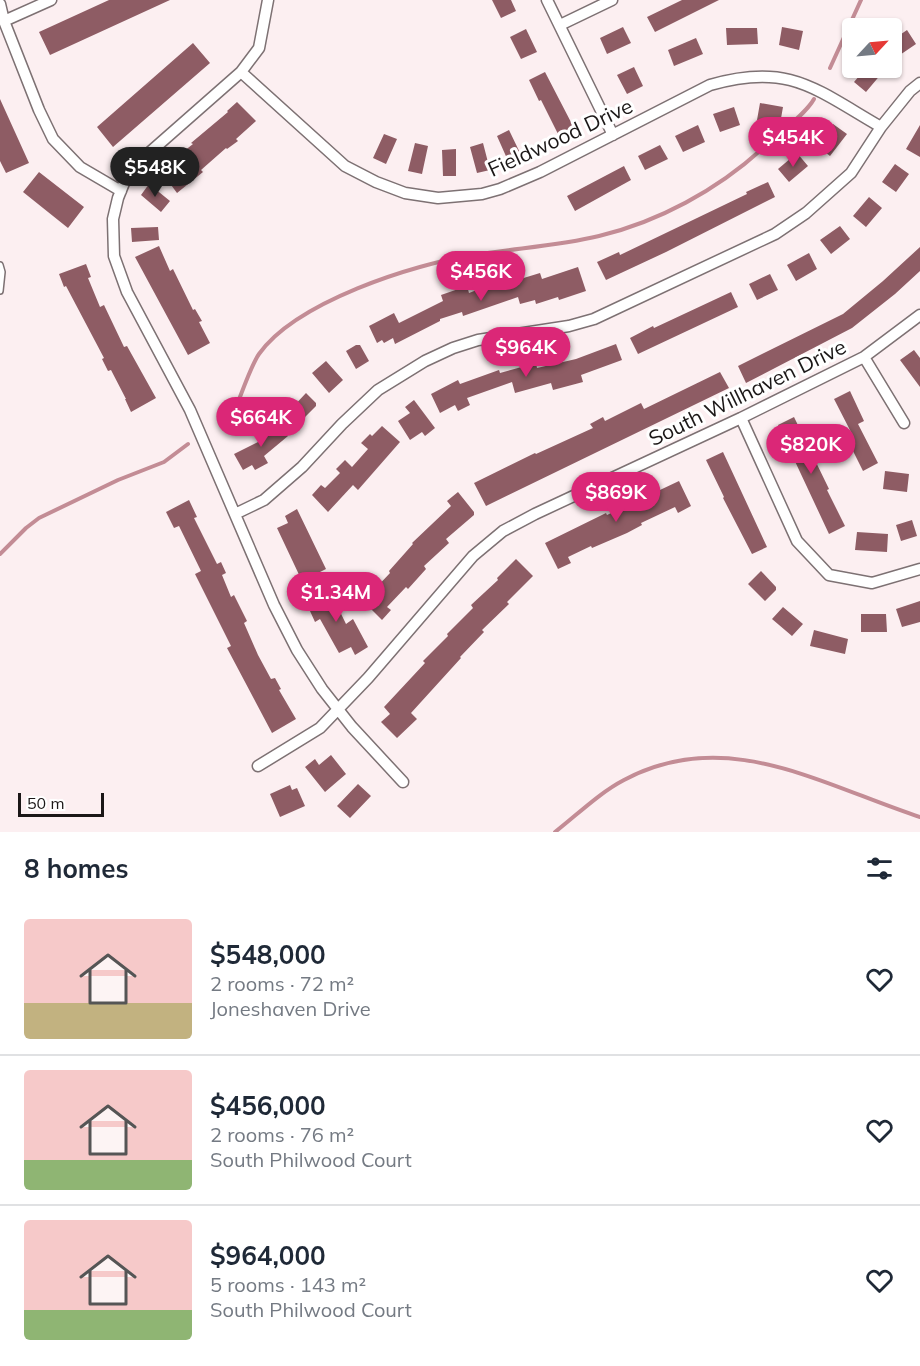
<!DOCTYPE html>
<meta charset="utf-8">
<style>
body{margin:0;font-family:Mulish,sans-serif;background:#f6f6f7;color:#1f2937;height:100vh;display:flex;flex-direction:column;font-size:22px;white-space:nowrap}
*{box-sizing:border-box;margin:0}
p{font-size:20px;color:#747a83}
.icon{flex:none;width:33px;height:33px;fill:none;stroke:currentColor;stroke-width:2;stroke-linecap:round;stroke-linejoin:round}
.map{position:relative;height:832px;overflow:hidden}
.panel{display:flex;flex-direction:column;background:#fff;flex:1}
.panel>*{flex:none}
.needle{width:39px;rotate:64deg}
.tools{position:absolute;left:842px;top:18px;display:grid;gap:12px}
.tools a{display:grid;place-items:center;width:60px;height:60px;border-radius:6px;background:#fff;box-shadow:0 2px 4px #0004;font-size:30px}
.scale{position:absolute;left:18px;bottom:15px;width:86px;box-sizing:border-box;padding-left:6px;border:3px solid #1b1717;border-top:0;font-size:16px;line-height:21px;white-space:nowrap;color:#1b1717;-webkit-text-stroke:4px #fff;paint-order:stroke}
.price{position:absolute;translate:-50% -51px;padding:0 14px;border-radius:21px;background:#db2777;color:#fff;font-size:20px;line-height:39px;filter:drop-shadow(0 2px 3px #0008)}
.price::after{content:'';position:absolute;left:50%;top:36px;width:18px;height:14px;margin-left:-9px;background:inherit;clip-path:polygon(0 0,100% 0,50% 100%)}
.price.current{background:#222;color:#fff}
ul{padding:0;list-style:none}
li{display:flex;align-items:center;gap:18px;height:150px;padding:0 24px}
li+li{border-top:2px solid #e0e1e3}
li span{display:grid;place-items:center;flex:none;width:168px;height:120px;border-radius:6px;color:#555}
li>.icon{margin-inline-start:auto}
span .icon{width:72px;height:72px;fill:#fffc;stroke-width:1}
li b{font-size:26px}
h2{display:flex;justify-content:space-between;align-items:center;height:72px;padding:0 24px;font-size:26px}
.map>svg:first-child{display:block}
</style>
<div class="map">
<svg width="920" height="832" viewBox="0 0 920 832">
<rect width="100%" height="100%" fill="#fceff1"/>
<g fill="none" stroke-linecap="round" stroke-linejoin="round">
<path stroke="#c38c95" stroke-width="4" d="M 830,68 L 861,0
M 225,417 L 234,412 C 241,396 250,367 259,354 C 296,302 413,264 474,255 C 516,248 558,246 599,236 C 658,222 717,190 762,149 C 775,137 806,114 814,99
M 0,554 L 26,528 L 39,518 L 118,480 L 164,462 L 188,444
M 555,832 C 577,815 599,793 624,780 C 726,725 822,785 920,817"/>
</g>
<path fill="#8e5c64" d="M 109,0 L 170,0 L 50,55 L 39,32 Z
M 492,0 L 511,0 L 516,11 L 501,18 Z
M 682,0 L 719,0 L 655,32 L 647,17 Z
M 623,27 L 631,43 L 607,54 L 600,38 Z
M 782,27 L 803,31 L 799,50 L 779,45 Z
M 726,28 L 757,28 L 758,44 L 727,45 Z
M 526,29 L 537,52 L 521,59 L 510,37 Z
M 907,30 L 916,44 L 891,61 L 891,41 Z
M 696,38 L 703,54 L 674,66 L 668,50 Z
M 193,43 L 210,63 L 113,147 L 97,127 Z
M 634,67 L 643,86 L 627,94 L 617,75 Z
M 866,68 L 875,68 L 882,73 L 866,92 L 854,82 Z
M 545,72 L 574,128 L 559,136 L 541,100 L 539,101 L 529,80 Z
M 0,99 L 29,163 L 6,173 L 0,161 Z
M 237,102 L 256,121 L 236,139 L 238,141 L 227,149 L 226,148 L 201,170 L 203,172 L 177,193 L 160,170 L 193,144 L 191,143 L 228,112 L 227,111 Z
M 760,103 L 783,107 L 780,124 L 757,120 Z
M 734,107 L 740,125 L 720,132 L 713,114 Z
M 833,124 L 847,134 L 830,156 L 816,145 Z
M 698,125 L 705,142 L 683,152 L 675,136 Z
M 920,125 L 920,157 L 906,149 Z
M 509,130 L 522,157 L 509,163 L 497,136 Z
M 384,134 L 397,139 L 386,164 L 373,158 Z
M 415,143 L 428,146 L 422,174 L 408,171 Z
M 483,143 L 490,170 L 477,173 L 470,147 Z
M 660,145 L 668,159 L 645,170 L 638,156 Z
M 456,149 L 456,176 L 443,176 L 442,150 Z
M 797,153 L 808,166 L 789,182 L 778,169 Z
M 895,164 L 909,174 L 896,192 L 882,182 Z
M 624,166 L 631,180 L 575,211 L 567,196 Z
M 39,172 L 84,207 L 68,228 L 23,192 Z
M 768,182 L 775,197 L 666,252 L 606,280 L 597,262 L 619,252 L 620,255 L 747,194 L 746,192 Z
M 149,184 L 170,201 L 161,212 L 141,195 Z
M 869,197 L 882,208 L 866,227 L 853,216 Z
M 840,226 L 850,239 L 831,254 L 820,240 Z
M 158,227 L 159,240 L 132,242 L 131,228 Z
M 159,246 L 170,271 L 173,269 L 193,310 L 195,309 L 202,321 L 199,322 L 210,343 L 188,355 L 135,257 Z
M 920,247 L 920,271 L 895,294 L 852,328 L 746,383 L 738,366 L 843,314 L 883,281 Z
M 809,253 L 817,269 L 796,281 L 787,265 Z
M 86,264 L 91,277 L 88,278 L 100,307 L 104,305 L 124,347 L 127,346 L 156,398 L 131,412 L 125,399 L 126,399 L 111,370 L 108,371 L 102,359 L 104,358 L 66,286 L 64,287 L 59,274 Z
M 578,267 L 586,291 L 559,300 L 558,297 L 536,304 L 535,300 L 520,304 L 518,297 L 463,316 L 462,312 L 440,319 L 440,321 L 395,344 L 393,338 L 384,343 L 382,340 L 377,343 L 369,326 L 394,313 L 399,323 L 443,301 L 441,295 L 467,286 L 469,293 L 503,280 L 504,284 L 540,273 L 542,279 Z
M 770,274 L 778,290 L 757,300 L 749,284 Z
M 731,292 L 738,307 L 638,354 L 630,338 L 653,326 L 654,328 Z
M 616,344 L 622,360 L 581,375 L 583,382 L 553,390 L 551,383 L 515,393 L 512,382 L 467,398 L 470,405 L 458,411 L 455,405 L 440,413 L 431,394 L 458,380 L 460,384 L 499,370 L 500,373 L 536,363 L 537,368 L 576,359 Z
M 356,345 L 360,345 L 369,361 L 356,369 L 346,351 Z
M 914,350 L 920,358 L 920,387 L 900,360 Z
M 326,361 L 343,380 L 329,393 L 312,373 Z
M 720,372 L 729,388 L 486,506 L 474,483 L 535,453 L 536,454 L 593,428 L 590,424 L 603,417 L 605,421 L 641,403 L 644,409 Z
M 850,391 L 864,421 L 858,424 L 878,463 L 863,471 L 847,439 L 853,436 L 834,399 Z
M 306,393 L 316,403 L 316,406 L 302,420 L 291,409 Z
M 414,400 L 435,428 L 425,436 L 422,432 L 410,440 L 398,421 L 410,413 L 405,407 Z
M 794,417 L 829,489 L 827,490 L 845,526 L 829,534 L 778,425 Z
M 276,422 L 288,436 L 264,456 L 268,463 L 255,470 L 252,465 L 243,470 L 234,454 L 266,438 L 262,434 Z
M 382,426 L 400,442 L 358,490 L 353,485 L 328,512 L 312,495 L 321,485 L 325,488 L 340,473 L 336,469 L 345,460 L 352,467 L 368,449 L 361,443 L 370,434 L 372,436 Z
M 723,452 L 767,547 L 752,554 L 723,498 L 724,497 L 706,460 Z
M 885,471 L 909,474 L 907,492 L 883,489 Z
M 679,481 L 691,506 L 678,513 L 675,507 L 641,523 L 642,525 L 627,533 L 592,548 L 591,546 L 568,557 L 571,563 L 558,569 L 545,543 L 606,513 L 607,515 Z
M 458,492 L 474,512 L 474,515 L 446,539 L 449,543 L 424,566 L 426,569 L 408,589 L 406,587 L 387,607 L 391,610 L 382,620 L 361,599 L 370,589 L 373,591 L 390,573 L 389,571 L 413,544 L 412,543 L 451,506 L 447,501 Z
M 189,500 L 197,517 L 194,518 L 217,564 L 221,562 L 226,573 L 222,575 L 231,597 L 234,595 L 247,621 L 244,623 L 258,655 L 271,679 L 275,678 L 281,689 L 279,690 L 296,719 L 272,733 L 227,648 L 231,646 L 195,574 L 201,571 L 179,526 L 174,528 L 166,512 Z
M 297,509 L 326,569 L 302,581 L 277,528 L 288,523 L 285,516 Z
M 912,520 L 917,536 L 901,541 L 896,525 Z
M 857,532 L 888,534 L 887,552 L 855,550 Z
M 516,559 L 533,576 L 507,602 L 509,604 L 482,630 L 484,632 L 460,657 L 461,658 L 411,713 L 417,719 L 397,738 L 381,722 L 390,714 L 384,707 L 425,663 L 423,661 L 448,636 L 447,634 L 473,608 L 471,605 L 498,580 L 497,578 Z
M 761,571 L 776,587 L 776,590 L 765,601 L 748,584 Z
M 328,587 L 346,624 L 353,619 L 368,647 L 355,655 L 351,647 L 339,653 L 320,619 L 315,622 L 310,611 L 314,609 L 309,596 Z
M 920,601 L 920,622 L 902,627 L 896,609 Z
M 783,607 L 803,624 L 792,636 L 772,619 Z
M 861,614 L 886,614 L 887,632 L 861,632 Z
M 814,630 L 848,639 L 845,654 L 810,646 Z
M 331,755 L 346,774 L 325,792 L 305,767 L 315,759 L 319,765 Z
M 358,784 L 371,796 L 350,818 L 337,806 Z
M 290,785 L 292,790 L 297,788 L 305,806 L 280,817 L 270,794 Z"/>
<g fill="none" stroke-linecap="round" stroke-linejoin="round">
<g stroke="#7d7173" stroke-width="8">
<path id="service" d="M 0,265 L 2,272 L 0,291"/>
</g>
<g stroke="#7d7173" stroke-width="13">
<path id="minor" d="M 268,0 L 259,48 L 241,72 L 141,160 L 126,178 L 118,198 L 113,219 L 114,256 L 127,292 L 190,410 L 274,605 L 297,650 L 322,689 L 352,727 L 403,782
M 547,0 L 613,135
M 0,4 L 4,21 L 39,110 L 53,139 L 80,167 L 121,191
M 4,21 L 51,0
M 560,25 L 612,0
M 241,72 L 345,166 L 376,182 L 405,193 L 438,198 L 482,194 L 500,189 L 540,172 L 710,85 C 789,62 815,89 881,127
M 864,357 L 904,423
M 741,418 L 797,541 L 829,575 L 872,583 L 920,569
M 235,514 L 264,500 L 302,467 L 342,424 L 378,390 L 425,361 L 453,348 L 478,340 L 569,326 L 594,319 L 775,234 L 806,213 L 851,173 L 881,127 L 910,91 L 920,83
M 258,766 L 320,728 L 368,678 L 473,556 L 503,531 L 535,514 L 741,418 L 864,357 L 920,315"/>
</g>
<use href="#service" stroke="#fff" stroke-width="5"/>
<use href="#minor" stroke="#fff" stroke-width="10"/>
</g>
<g text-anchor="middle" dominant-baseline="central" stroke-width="6" stroke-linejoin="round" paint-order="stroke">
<g font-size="21" fill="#1b1717" stroke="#fff">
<text transform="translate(560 137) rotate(-25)">Fieldwood Drive</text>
<text transform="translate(747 392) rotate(-26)">South Willhaven Drive</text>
</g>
</g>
</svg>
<div class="tools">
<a><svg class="needle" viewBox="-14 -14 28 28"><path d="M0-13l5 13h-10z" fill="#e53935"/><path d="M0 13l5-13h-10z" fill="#747a83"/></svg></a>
</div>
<div class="scale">50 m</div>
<b class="price" style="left:793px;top:168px">$454K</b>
<b class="price current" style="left:155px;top:198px">$548K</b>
<b class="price" style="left:481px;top:302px">$456K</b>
<b class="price" style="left:526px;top:378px">$964K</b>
<b class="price" style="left:261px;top:448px">$664K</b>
<b class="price" style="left:811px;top:475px">$820K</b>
<b class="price" style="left:616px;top:523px">$869K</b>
<b class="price" style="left:336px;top:623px">$1.34M</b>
</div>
<section class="panel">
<h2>8 homes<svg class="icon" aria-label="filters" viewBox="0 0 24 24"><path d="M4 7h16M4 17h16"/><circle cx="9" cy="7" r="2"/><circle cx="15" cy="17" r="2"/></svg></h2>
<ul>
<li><span style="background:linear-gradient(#f6c9c9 70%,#c2b280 0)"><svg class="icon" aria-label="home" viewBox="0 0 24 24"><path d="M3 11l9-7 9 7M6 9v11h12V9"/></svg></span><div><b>$548,000</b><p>2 rooms · 72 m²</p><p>Joneshaven Drive</p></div><svg class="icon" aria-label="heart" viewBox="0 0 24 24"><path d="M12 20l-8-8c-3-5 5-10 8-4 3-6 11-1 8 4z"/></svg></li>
<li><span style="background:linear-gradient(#f6c9c9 75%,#8fb573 0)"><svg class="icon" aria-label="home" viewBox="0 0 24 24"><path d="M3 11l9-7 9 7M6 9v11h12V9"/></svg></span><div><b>$456,000</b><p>2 rooms · 76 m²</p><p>South Philwood Court</p></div><svg class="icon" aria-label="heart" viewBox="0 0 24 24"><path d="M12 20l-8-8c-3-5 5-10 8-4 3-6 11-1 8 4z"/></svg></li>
<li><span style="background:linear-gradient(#f6c9c9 75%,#8fb573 0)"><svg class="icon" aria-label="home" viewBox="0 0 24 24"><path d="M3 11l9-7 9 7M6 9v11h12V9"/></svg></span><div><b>$964,000</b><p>5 rooms · 143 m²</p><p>South Philwood Court</p></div><svg class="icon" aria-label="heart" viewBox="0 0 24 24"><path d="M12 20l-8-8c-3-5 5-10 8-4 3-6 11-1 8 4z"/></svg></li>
</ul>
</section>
